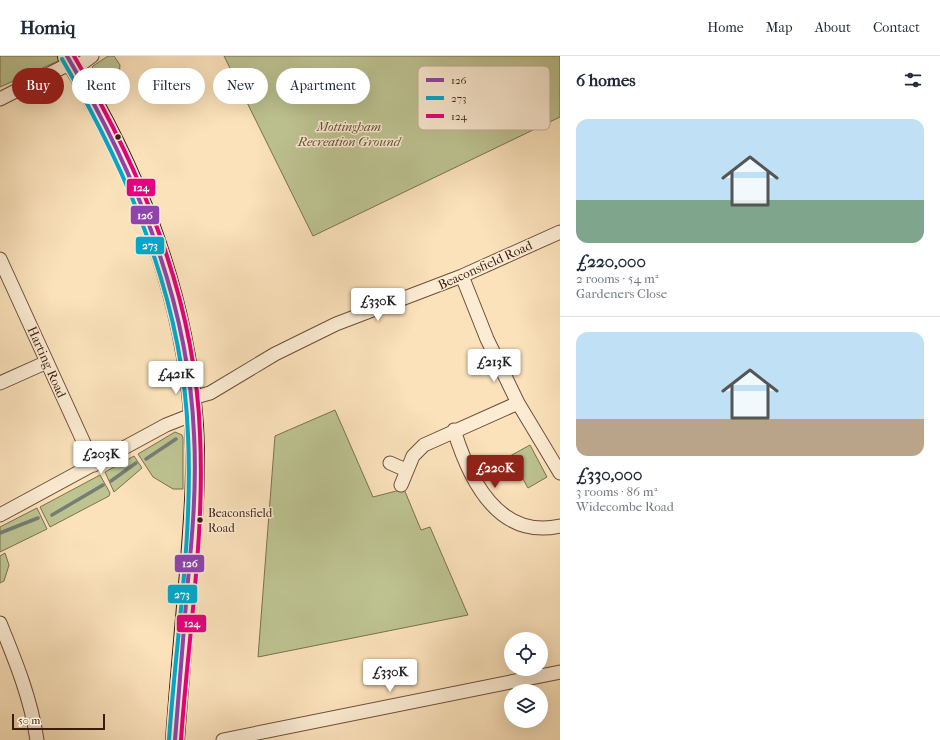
<!DOCTYPE html>
<meta charset="utf-8">
<style>
body{margin:0;font-family:"IM FELL French Canon",serif;background:#f2f2f3;color:#1f2937;height:100vh;display:flex;flex-direction:column;font-size:15px;white-space:nowrap}
*{box-sizing:border-box;margin:0}
p{font-size:13px;color:#747a83}
.icon{flex:none;width:22px;height:22px;fill:none;stroke:currentColor;stroke-width:2;stroke-linecap:round;stroke-linejoin:round}
.map{position:relative;flex:1;overflow:hidden}
.drawer{display:flex;flex-direction:column;background:#fff;width:380px}
.drawer>*{flex:none}
.top-card{position:absolute;left:12px;top:12px;width:380px;height:36px;display:flex;gap:8px}
.fabs{position:absolute;left:504px;top:576px;display:grid;gap:8px}
.fabs a{display:grid;place-items:center;width:44px;height:44px;border-radius:50%;background:#fff;box-shadow:0 4px 16px #0002;font-size:20px}
.scale{position:absolute;left:12px;bottom:10px;width:93px;box-sizing:border-box;padding-left:4px;border:2px solid #3c1c0f;border-top:0;font-size:11px;line-height:14px;white-space:nowrap;color:#3c1c0f;-webkit-text-stroke:3px #fcecd3;paint-order:stroke}
.price{position:absolute;translate:-50% -34px;padding:0 9px;border-radius:4px;background:#fff;color:#222;font-size:13px;line-height:26px;filter:drop-shadow(0 1px 2px #0008)}
.price::after{content:'';position:absolute;left:50%;top:24px;width:12px;height:9px;margin-left:-6px;background:inherit;clip-path:polygon(0 0,100% 0,50% 100%)}
.price.selected{background:#8f2418;color:#fff}
ul{padding:0;list-style:none}
li{display:grid;align-content:center;gap:8px;height:212px;padding:0 16px}
li+li{border-top:1px solid #e0e1e3}
li span{display:grid;place-items:center;height:124px;border-radius:12px;color:#555}
li>.icon{margin-inline-start:auto}
span .icon{width:72px;height:72px;fill:#fffc;stroke-width:1}
li b{font-size:17px}
h2{display:flex;justify-content:space-between;align-items:center;height:48px;padding:0 16px;font-size:17px}
.pill{padding:0 14px;border-radius:18px;background:#fff;box-shadow:0 4px 16px #0002;font-size:14px;line-height:36px}
.pill.selected{background:#8f2418;color:#fff}
header{display:flex;align-items:center;gap:24px;box-sizing:border-box;height:56px;padding:0 20px;background:#fff;border-bottom:1px solid #e0e1e3}
header strong{font-size:19px}
nav{display:flex;gap:22px;margin-inline-start:auto;font-size:14px}
main{display:flex;flex:1;min-height:0}
.map>svg:first-child{display:block}
</style>
<header>
<strong>Homiq</strong>
<nav><a>Home</a><a>Map</a><a>About</a><a>Contact</a></nav>
</header>
<main>
<div class="map">
<svg width="560" height="684" viewBox="0 0 560 684">
<rect width="100%" height="100%" fill="#fbe2bb"/>
<filter id="stains"><feTurbulence type="fractalNoise" baseFrequency=".005" numOctaves="4"/><feColorMatrix values="0 0 0 0 .2 0 0 0 0 .09 0 0 0 0 .02 0 0 0 .5 -.17"/></filter>
<radialGradient id="worn" r=".72"><stop offset=".6" stop-color="#630" stop-opacity="0"/><stop offset="1" stop-color="#630" stop-opacity=".3"/></radialGradient>
<path fill="#bdc391" stroke="#7c7050" d="M 0,0 L 58,0 L 58,5 L 0,31 Z
M 108,0 L 114,0 L 120,9 L 119,20 L 120,21 L 117,29 L 103,37 L 92,13 L 93,10 Z
M 224,0 L 560,0 L 560,61 L 313,180 Z
M 335,354 L 373,441 L 404,433 L 421,474 L 430,471 L 468,559 L 258,601 L 275,380 Z
M 175,376 L 182,379 L 183,382 L 183,433 L 173,433 L 153,421 L 138,398 Z
M 530,389 L 547,421 L 528,432 L 510,400 Z
M 134,400 L 142,412 L 114,436 L 105,416 Z
M 100,419 L 110,437 L 109,440 L 50,471 L 40,451 Z
M 37,452 L 47,473 L 0,496 L 0,471 Z
M 5,497 L 9,509 L 4,525 L 0,527 L 0,500 Z"/>
<g fill="none" stroke-linecap="round" stroke-linejoin="round">
<path stroke="#777d73" stroke-width="3.5" d="M 146,403 L 176,383
M 111,425 L 136,407
M 52,459 L 103,429
M 0,477 L 38,462"/>
<g stroke="#6c4e3a" stroke-width="15">
<path id="street" d="M 0,43 L 63,11 L 81,8 L 92,0
M 0,203 L 94,409
M 462,220 L 487,283 L 518,347 L 560,417
M 0,327 L 47,306
M 192,342 L 210,337 L 275,298 L 336,268 L 462,220 L 560,176
M 454,374 C 469,423 498,484 560,470
M 390,407 L 406,414
M 401,429 L 413,400 L 424,389 L 518,347
M 0,459 L 166,369 L 194,358
M 0,567 C 16,606 31,643 37,684
M 223,684 L 560,616"/>
</g>
<g stroke="#3c1c0f" stroke-width="20">
<path id="secondary" d="M 67,0 C 133,107 183,230 193,357 C 198,410 193,464 189,517 C 184,573 179,628 175,684"/>
</g>
<use href="#street" stroke="#fcecd3" stroke-width="13"/>
<use href="#secondary" stroke="#fcecd3" stroke-width="18"/>
<g stroke="#fcecd3" stroke-width="7">
<path id="bus-1" d="M 67,0 C 135,116 188,242 194,378 C 197,430 192,483 187,535 C 183,584 179,634 175,684"/>
</g>
<g stroke="#fcecd3" stroke-width="7">
<path id="bus-2" d="M 62,3 C 129,118 183,244 188,379 C 193,480 176,583 169,684"/>
</g>
<g stroke="#fcecd3" stroke-width="7">
<path id="bus-3" d="M 74,0 C 142,116 195,242 200,378 C 205,479 188,583 181,684"/>
</g>
<use href="#bus-1" stroke="#8e44ad" stroke-width="4"/>
<use href="#bus-2" stroke="#00a9ce" stroke-width="4"/>
<use href="#bus-3" stroke="#e5007d" stroke-width="4"/>
</g>
<g fill="#3c1c0f" stroke="#fcecd3" stroke-width="1.5">
<circle cx="118" cy="81" r="3.5"/>
<circle cx="200" cy="464" r="3.5"/>
</g>
<g text-anchor="middle" dominant-baseline="central" stroke-width="3" stroke-linejoin="round" paint-order="stroke">
<g font-size="12" fill="#3c1c0f" stroke="#fcecd3" text-anchor="start">
<text x="208" y="457">Beaconsfield<tspan x="208" dy="15">Road</tspan></text>
</g>
<g font-size="13" font-style="italic" fill="#634e36" stroke="#fcecd3">
<text x="349" y="70">Mottingham<tspan x="349" dy="15">Recreation Ground</tspan></text>
</g>
<g font-size="13" fill="#3c1c0f" stroke="#fcecd3">
<text transform="translate(485 209) rotate(-24)">Beaconsfield Road</text>
<text transform="translate(47 306) rotate(66)">Harting Road</text>
</g>
</g>
<rect x="418" y="10" width="132" height="64" rx="6" fill="#fcecd3" stroke="#c2ae98" stroke-width="1"/>
<rect x="426" y="22" width="18" height="4" fill="#8e44ad"/>
<rect x="426" y="40" width="18" height="4" fill="#00a9ce"/>
<rect x="426" y="58" width="18" height="4" fill="#e5007d"/>
<g font-size="11" fill="#3c1c0f">
<text x="451" y="28">126</text>
<text x="451" y="46">273</text>
<text x="451" y="64">124</text>
</g>
<g stroke="#fcecd3" stroke-width="1.5">
<rect x="126" y="122" width="30" height="19" rx="4" fill="#e5007d"/>
<rect x="130" y="149" width="30" height="20" rx="4" fill="#8e44ad"/>
<rect x="135" y="180" width="30" height="19" rx="4" fill="#00a9ce"/>
<rect x="174" y="498" width="31" height="19" rx="4" fill="#8e44ad"/>
<rect x="167" y="528" width="31" height="20" rx="4" fill="#00a9ce"/>
<rect x="176" y="558" width="31" height="19" rx="4" fill="#e5007d"/>
</g>
<g font-size="11" text-anchor="middle" font-weight="bold" fill="#fff">
<text x="141" y="135">124</text>
<text x="145" y="163">126</text>
<text x="150" y="193">273</text>
<text x="190" y="511">126</text>
<text x="182" y="542">273</text>
<text x="192" y="571">124</text>
</g>
<rect width="100%" height="100%" filter="url(#stains)"/>
<rect width="100%" height="100%" fill="url(#worn)"/>
</svg>
<div class="fabs">
<a><svg class="icon" aria-label="locate" viewBox="0 0 24 24"><circle cx="12" cy="12" r="6"/><path d="M12 2v4M12 18v4M2 12h4M18 12h4"/></svg></a>
<a><svg class="icon" aria-label="layers" viewBox="0 0 24 24"><path d="M12 4l9 5-9 5-9-5zM3 14l9 5 9-5"/></svg></a>
</div>
<div class="scale">50 m</div>
<b class="price" style="left:378px;top:266px">£330K</b>
<b class="price" style="left:494px;top:327px">£213K</b>
<b class="price" style="left:176px;top:339px">£421K</b>
<b class="price" style="left:101px;top:419px">£203K</b>
<b class="price selected" style="left:495px;top:433px">£220K</b>
<b class="price" style="left:390px;top:637px">£330K</b>
<div class="top-card">
<a class="pill selected">Buy</a>
<a class="pill">Rent</a>
<a class="pill">Filters</a>
<a class="pill">New</a>
<a class="pill">Apartment</a>
</div>
</div>
<section class="drawer">
<h2>6 homes<svg class="icon" aria-label="filters" viewBox="0 0 24 24"><path d="M4 7h16M4 17h16"/><circle cx="9" cy="7" r="2"/><circle cx="15" cy="17" r="2"/></svg></h2>
<ul>
<li><span style="background:linear-gradient(#bfe0f5 65%,#7fa58c 0)"><svg class="icon" aria-label="home" viewBox="0 0 24 24"><path d="M3 11l9-7 9 7M6 9v11h12V9"/></svg></span><div><b>£220,000</b><p>2 rooms · 54 m²</p><p>Gardeners Close</p></div></li>
<li><span style="background:linear-gradient(#bfe0f5 70%,#b9a48a 0)"><svg class="icon" aria-label="home" viewBox="0 0 24 24"><path d="M3 11l9-7 9 7M6 9v11h12V9"/></svg></span><div><b>£330,000</b><p>3 rooms · 86 m²</p><p>Widecombe Road</p></div></li>
</ul>
</section>
</main>
